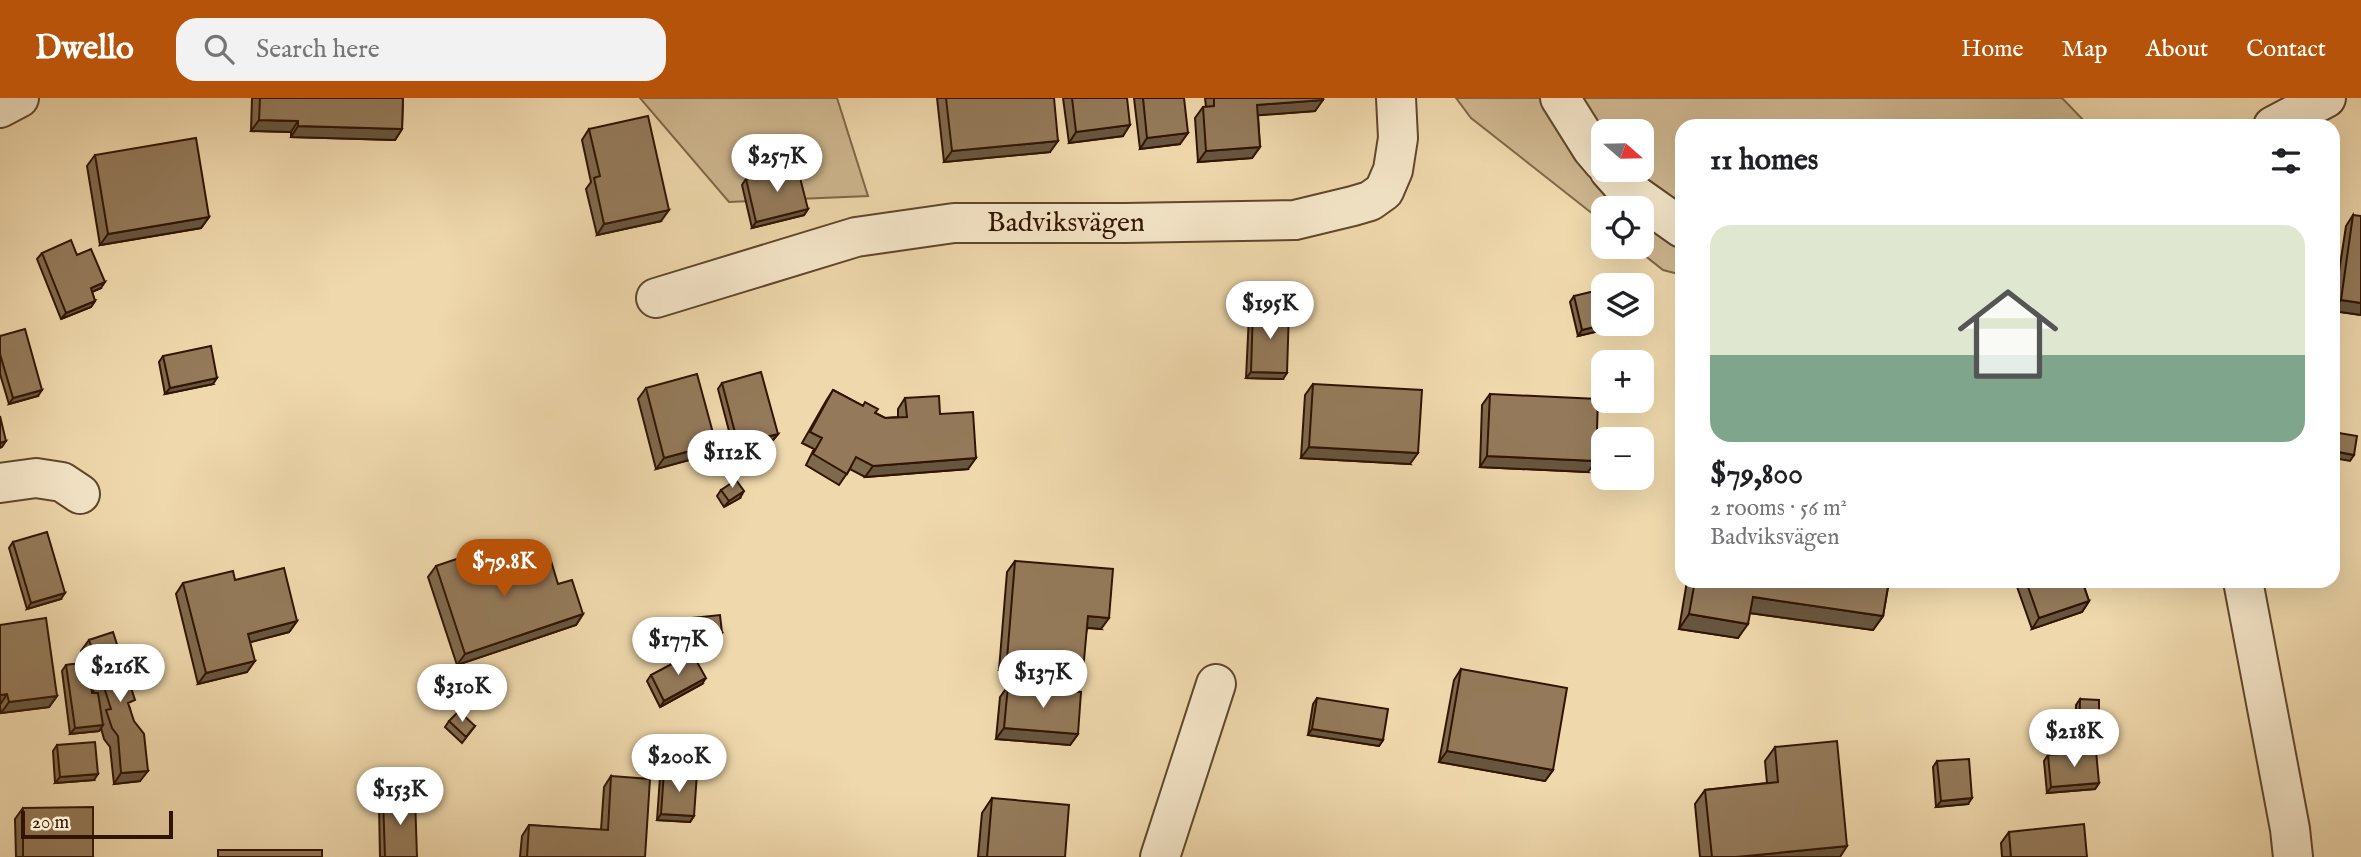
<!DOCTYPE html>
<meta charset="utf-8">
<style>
body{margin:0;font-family:"IM FELL English",serif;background:#f2f2f2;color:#202124;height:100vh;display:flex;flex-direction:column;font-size:26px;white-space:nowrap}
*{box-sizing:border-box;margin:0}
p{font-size:23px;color:#757577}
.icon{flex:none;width:38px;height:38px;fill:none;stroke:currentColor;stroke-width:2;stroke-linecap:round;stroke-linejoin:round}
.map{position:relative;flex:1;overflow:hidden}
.drawer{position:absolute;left:1675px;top:21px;width:665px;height:469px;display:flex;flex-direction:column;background:#fff;border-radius:21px;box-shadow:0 7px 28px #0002}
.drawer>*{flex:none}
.needle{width:46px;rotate:110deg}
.tools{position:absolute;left:1591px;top:21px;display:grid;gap:14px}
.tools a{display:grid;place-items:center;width:63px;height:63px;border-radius:14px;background:#fff;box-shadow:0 7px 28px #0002;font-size:35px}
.scale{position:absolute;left:21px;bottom:18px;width:152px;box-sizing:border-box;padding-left:7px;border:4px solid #311502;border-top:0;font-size:19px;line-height:24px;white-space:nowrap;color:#311502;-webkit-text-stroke:5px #f5e6c9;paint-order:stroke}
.price{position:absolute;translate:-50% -60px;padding:0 16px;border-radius:24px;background:#fff;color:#222;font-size:23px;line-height:46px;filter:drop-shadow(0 2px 4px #0008)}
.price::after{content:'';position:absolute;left:50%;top:42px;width:21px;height:16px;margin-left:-10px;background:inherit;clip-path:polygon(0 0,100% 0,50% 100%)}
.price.current{background:#b45309;color:#fff}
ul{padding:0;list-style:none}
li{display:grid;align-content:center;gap:14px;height:371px;padding:0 35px}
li+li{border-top:2px solid #e0e0e0}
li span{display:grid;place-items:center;height:217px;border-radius:21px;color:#555}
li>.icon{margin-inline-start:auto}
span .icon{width:126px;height:126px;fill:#fffc;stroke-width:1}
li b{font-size:30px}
h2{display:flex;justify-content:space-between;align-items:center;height:84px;padding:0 35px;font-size:30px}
header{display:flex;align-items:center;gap:42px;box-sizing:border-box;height:98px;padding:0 35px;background:#b45309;color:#fff}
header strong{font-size:33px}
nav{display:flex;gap:38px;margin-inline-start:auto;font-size:24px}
.search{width:490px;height:63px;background:#f2f2f2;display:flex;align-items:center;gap:18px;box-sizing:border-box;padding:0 24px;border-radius:21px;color:#757577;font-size:26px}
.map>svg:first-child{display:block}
</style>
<header>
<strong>Dwello</strong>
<div class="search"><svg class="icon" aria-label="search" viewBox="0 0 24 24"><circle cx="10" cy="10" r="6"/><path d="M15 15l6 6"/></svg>Search here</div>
<nav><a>Home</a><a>Map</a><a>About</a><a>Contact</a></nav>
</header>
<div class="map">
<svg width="2361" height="759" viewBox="0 0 2361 759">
<rect width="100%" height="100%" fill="#efd8ac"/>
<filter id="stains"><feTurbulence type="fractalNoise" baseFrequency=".00286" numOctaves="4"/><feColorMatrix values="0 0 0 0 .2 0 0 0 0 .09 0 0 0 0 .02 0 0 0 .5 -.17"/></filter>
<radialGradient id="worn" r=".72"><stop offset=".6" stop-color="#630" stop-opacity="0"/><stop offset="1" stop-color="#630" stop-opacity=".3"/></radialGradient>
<path fill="#cfb78f" stroke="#806648" stroke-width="2" fill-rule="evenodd" d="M 640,0 L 837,0 L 868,98 L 729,104 Z
M 1456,0 L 2062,0 L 2089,28 L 1682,28 L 1682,177 L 1663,172 L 1634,149 L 1642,149 L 1642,110 L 1603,110 L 1603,124 L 1471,20 ZM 1603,33 L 1642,33 L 1642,72 L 1603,72 Z"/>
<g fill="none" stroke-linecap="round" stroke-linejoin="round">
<g stroke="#60462c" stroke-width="42">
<g id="minor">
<path d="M 1560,0 L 1592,51 L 1603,64"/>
<path d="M 0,10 L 19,0"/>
<path d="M 2273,28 L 2326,0"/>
<path d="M 1609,72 L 1624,89 L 1682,130"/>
<path id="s1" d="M 656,200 L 856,139 L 954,125 L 1125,125 L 1295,122 L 1353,108 L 1370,103 L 1384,93 L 1393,72 L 1398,40 L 1396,0"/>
<path d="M 0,385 L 36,380 L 62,384 L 80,396"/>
<path d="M 2243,483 L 2290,731 L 2293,759"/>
<path d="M 1160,759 L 1216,586"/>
</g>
</g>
<use href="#minor" stroke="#f5e6c9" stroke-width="38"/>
</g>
<path fill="#7f694d" stroke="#311502" stroke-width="2" fill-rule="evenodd" d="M 252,0 L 403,0 L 402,31 L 395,42 L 291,39 L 291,34 L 251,33 Z
M 937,0 L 1054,0 L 1050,54 L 944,64 Z
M 1063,0 L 1127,0 L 1123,38 L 1069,45 Z
M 1134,0 L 1184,0 L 1180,46 L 1140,51 Z
M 1205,0 L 1323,0 L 1315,13 L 1258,17 L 1260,49 L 1252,60 L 1198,64 L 1195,20 L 1203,9 L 1206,9 Z
M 589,31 L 661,123 L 597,137 L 586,91 L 591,84 L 582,42 Z
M 95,57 L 209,119 L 201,130 L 100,147 L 87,68 Z
M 746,81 L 808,111 L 804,117 L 752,130 L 742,87 Z
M 2353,117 L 2361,217 L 2333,213 L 2346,128 Z
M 42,155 L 77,157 L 101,190 L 92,194 L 95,203 L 91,209 L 61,221 L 37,161 Z
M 1574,198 L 1607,226 L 1603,232 L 1578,238 L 1570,204 Z
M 1253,211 L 1283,281 L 1246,280 L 1249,217 Z
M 0,238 L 38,298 L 9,306 L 0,276 Z
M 163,258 L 213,286 L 165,296 L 159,264 Z
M 722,285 L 778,336 L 773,342 L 734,352 L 718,291 Z
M 1313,286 L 1410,366 L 1301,360 L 1305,297 Z
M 646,290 L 708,357 L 656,371 L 638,301 Z
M 833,292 L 885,320 L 898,319 L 898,311 L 905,300 L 940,316 L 968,371 L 865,379 L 850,371 L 839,387 L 806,367 L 814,351 L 802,345 L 826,303 Z
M 1490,296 L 1588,374 L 1480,369 L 1482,307 Z
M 721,392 L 740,400 L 724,409 L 717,398 Z
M 13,444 L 61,501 L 27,511 L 9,450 Z
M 508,461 L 534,467 L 558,486 L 583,516 L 576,527 L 457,567 L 428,479 L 436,468 L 496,481 L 502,479 L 500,472 Z
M 1015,463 L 1101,531 L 1087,530 L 1075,594 L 1078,636 L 1070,647 L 996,641 L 1000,599 L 1008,588 L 1030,590 L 1031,575 L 999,572 L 1007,474 Z
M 235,482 L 297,523 L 289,534 L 250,544 L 247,574 L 198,586 L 176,496 L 183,485 Z
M 1687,483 L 1889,483 L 1883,518 L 1873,532 L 1750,515 L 1738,540 L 1679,531 Z
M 2015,483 L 2082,483 L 2089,503 L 2082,514 L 2032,531 Z
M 664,523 L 722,535 L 718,541 L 698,544 L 696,546 L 663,551 L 660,529 Z
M 0,527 L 57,598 L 49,609 L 1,615 L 0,609 Z
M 89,542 L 130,610 L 140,683 L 114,686 L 110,649 L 104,641 L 101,630 L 99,633 L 70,636 L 62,573 L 66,567 L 85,565 L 81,553 ZM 90,582 L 94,595 L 92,595 Z
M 1461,571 L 1553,672 L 1545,683 L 1439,664 L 1454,582 Z
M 651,577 L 702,586 L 660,609 L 647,583 Z
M 1317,600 L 1383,642 L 1379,648 L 1308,637 L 1313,606 Z
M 2080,601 L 2094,650 L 2075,650 L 2076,607 Z
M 449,623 L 475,628 L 462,645 L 445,629 Z
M 57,647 L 94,682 L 55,685 L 53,653 Z
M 1775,649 L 1840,759 L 1700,759 L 1695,706 L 1705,692 L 1767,685 L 1765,663 Z
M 2048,657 L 2099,685 L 2095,691 L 2047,695 L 2044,663 Z
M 1937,663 L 1968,706 L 1936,709 L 1933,669 Z
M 664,673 L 694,718 L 690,724 L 657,722 L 660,679 Z
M 611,678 L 645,759 L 520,759 L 522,738 L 529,727 L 601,732 L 604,689 Z
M 383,700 L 417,759 L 380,759 L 379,706 Z
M 992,700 L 1065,759 L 978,759 L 982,715 Z
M 23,710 L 93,759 L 16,759 L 15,721 Z
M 2009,734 L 2087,759 L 2002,759 L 2001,745 Z"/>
<path fill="#68553f" stroke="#311502" stroke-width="2" d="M 1323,2 L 1315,13 L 1249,18 L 1257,7 Z
M 259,22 L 298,23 L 291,34 L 251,33 Z
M 1130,27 L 1123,38 L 1069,45 L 1076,34 Z
M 298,28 L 402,31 L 395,42 L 291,39 Z
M 1188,35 L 1180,46 L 1140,51 L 1147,40 Z
M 1058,43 L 1050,54 L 944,64 L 952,53 Z
M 1260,49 L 1252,60 L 1198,64 L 1206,53 Z
M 808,111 L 804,117 L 752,130 L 756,124 Z
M 669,112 L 661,123 L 597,137 L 604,126 Z
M 209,119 L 201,130 L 100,147 L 108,136 Z
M 105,184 L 101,190 L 87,196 L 91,190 Z
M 2341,202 L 2361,205 L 2361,217 L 2333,213 Z
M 95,203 L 91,209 L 61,221 L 66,215 Z
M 1607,226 L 1603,232 L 1578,238 L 1582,232 Z
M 1251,274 L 1287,275 L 1283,281 L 1246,280 Z
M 217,280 L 213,286 L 165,296 L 170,290 Z
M 42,292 L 38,298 L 9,306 L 13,300 Z
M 778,336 L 773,342 L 734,352 L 738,346 Z
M 6,343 L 2,349 L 0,350 L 0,345 Z
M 716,346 L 708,357 L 656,371 L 664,360 Z
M 1309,349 L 1418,355 L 1410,366 L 1301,360 Z
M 2333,353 L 2354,357 L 2350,363 L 2333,360 Z
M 1487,358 L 1596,363 L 1588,374 L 1480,369 Z
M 976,360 L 968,371 L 865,379 L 873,368 Z
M 744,393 L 740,400 L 724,409 L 729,403 Z
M 65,495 L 61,501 L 27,511 L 31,505 Z
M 1753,499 L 1883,518 L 1873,532 L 1742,514 Z
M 2089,503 L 2082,514 L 2032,531 L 2039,520 Z
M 583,516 L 576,527 L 457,567 L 465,556 Z
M 1689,516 L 1748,526 L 1738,540 L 1679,531 Z
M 1088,518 L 1109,520 L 1101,531 L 1080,529 Z
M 297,523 L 289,534 L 240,547 L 248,536 Z
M 722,535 L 718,541 L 698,544 L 696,546 L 663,551 L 667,545 L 700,538 Z
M 1007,561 L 1039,564 L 1031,575 L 999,572 Z
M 255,563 L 247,574 L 198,586 L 206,575 Z
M 706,580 L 702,586 L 660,609 L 664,603 Z
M 1038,580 L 1082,584 L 1075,595 L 1030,591 Z
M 7,596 L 0,607 L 0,597 Z
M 57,598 L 49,609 L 1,615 L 9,604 Z
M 103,627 L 99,633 L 70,636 L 75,630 Z
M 1004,630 L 1078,636 L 1070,647 L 996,641 Z
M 1312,631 L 1383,642 L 1379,648 L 1308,637 Z
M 2079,644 L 2099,644 L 2094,650 L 2075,650 Z
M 1447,653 L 1553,672 L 1545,683 L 1439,664 Z
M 148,673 L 140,683 L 114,686 L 121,675 Z
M 98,676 L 94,682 L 55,685 L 60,679 Z
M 2099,685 L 2095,691 L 2047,695 L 2051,689 Z
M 1972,700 L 1968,706 L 1936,709 L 1941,703 Z
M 661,716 L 694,718 L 690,724 L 657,722 Z
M 1847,748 L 1840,759 L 1736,759 Z"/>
<path fill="#947a5a" stroke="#311502" stroke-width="2" d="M 260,0 L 403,0 L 402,31 L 298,28 L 298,23 L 259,22 Z
M 946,0 L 1054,0 L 1058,43 L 952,53 Z
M 1072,0 L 1127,0 L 1130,27 L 1076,34 Z
M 1143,0 L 1184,0 L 1188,35 L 1147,40 Z
M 1214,0 L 1323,0 L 1323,2 L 1257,7 L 1260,49 L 1206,53 L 1203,9 L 1214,8 Z
M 648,18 L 669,112 L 604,126 L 594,80 L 600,78 L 589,31 Z
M 196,40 L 209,119 L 108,136 L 95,57 Z
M 797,68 L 808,111 L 756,124 L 746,81 Z
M 2353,117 L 2361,118 L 2361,205 L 2341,202 Z
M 71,142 L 77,157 L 91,151 L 105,184 L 91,190 L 95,203 L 66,215 L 42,155 Z
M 1599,192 L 1603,209 L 1603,226 L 1607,226 L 1582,232 L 1574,198 Z
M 1253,211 L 1289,212 L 1287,275 L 1251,274 Z
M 25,231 L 42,292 L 13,300 L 0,256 L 0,238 Z
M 211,248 L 217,280 L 170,290 L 163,258 Z
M 761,274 L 778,336 L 738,346 L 722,285 Z
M 697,276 L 716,346 L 664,360 L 646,290 Z
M 1313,286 L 1422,292 L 1418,355 L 1309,349 Z
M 833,292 L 863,308 L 865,304 L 878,311 L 875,315 L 885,320 L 907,319 L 905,300 L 939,298 L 940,316 L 973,314 L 976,360 L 873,368 L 856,359 L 847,376 L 813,356 L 822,340 L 810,334 Z
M 1490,296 L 1598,301 L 1596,363 L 1487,358 Z
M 0,318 L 6,343 L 0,345 Z
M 2333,334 L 2357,338 L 2354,357 L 2333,353 Z
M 736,382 L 744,393 L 729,403 L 721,392 Z
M 47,434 L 65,495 L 31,505 L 13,444 Z
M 486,451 L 496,481 L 512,475 L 508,461 L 530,453 L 534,467 L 551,463 L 558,486 L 572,482 L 583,516 L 465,556 L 436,468 Z
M 1015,463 L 1113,471 L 1109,520 L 1088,518 L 1082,584 L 1038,580 L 1039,564 L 1007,561 Z
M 284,470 L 297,523 L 248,536 L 255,563 L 206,575 L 183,485 L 233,473 L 235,482 Z
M 1695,483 L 1889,483 L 1883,518 L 1753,499 L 1748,526 L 1689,516 Z
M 2026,483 L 2082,483 L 2089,503 L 2039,520 Z
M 720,517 L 722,535 L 700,538 L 700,540 L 667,545 L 664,523 Z
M 46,520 L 57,598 L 9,604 L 7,596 L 0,597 L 0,527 Z
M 113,534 L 135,602 L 128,605 L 134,623 L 144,636 L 148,673 L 121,675 L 118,638 L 112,630 L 106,612 L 111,611 L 89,542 Z
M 692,555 L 706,580 L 664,603 L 651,577 Z
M 88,564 L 92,595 L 98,595 L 103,627 L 75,630 L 66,567 Z
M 1461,571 L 1567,590 L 1553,672 L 1447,653 Z
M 1008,588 L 1081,594 L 1078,636 L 1004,630 Z
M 1317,600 L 1388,611 L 1383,642 L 1312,631 Z
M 2080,601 L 2099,602 L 2099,644 L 2079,644 Z
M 459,613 L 475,628 L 466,639 L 449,623 Z
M 1837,643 L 1847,748 L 1736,759 L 1712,759 L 1705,692 L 1778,684 L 1775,649 Z
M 95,644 L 98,676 L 60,679 L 57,647 Z
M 2096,653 L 2099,685 L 2051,689 L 2048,657 Z
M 1969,661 L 1972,700 L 1941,703 L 1937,663 Z
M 664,673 L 697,675 L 694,718 L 661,716 Z
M 611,678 L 650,681 L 645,759 L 527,759 L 529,727 L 608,732 Z
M 415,699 L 417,759 L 385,759 L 383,700 Z
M 992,700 L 1069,707 L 1065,759 L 987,759 Z
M 93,709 L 93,759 L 23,759 L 23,710 Z
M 2084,726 L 2087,759 L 2011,759 L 2009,734 Z
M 218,752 L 322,752 L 322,759 L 218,759 Z"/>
<g text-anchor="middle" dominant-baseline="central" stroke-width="5" stroke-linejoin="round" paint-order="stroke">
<g font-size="28" fill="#311502" stroke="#f5e6c9">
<text stroke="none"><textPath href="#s1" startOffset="420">Badviksvägen</textPath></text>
</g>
</g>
<rect width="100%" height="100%" filter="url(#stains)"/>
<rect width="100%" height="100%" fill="url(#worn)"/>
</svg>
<div class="tools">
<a><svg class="needle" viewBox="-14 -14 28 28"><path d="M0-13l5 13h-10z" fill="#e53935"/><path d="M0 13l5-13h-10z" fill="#757577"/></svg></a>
<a><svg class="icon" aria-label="locate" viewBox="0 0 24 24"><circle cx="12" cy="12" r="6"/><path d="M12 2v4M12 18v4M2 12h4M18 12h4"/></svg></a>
<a><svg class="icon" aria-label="layers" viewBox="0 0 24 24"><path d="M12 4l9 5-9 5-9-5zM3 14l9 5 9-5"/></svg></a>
<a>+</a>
<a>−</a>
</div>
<div class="scale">20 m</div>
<b class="price" style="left:777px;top:96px">$257K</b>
<b class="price" style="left:1270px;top:243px">$195K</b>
<b class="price" style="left:732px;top:392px">$112K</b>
<b class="price current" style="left:504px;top:501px">$79.8K</b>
<b class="price" style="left:678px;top:579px">$177K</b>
<b class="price" style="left:120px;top:606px">$216K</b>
<b class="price" style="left:1043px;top:612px">$137K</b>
<b class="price" style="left:462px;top:626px">$310K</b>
<b class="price" style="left:2074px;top:671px">$218K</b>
<b class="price" style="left:679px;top:696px">$200K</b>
<b class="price" style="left:400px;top:729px">$153K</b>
<section class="drawer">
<h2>11 homes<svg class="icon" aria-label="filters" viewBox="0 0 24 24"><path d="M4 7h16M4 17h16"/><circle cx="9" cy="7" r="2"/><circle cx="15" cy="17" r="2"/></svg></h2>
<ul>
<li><span style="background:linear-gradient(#dfe7d0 60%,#7fa58c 0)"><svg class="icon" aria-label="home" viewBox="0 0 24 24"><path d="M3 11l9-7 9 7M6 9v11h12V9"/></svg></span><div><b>$79,800</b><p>2 rooms · 56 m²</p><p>Badviksvägen</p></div></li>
</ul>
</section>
</div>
